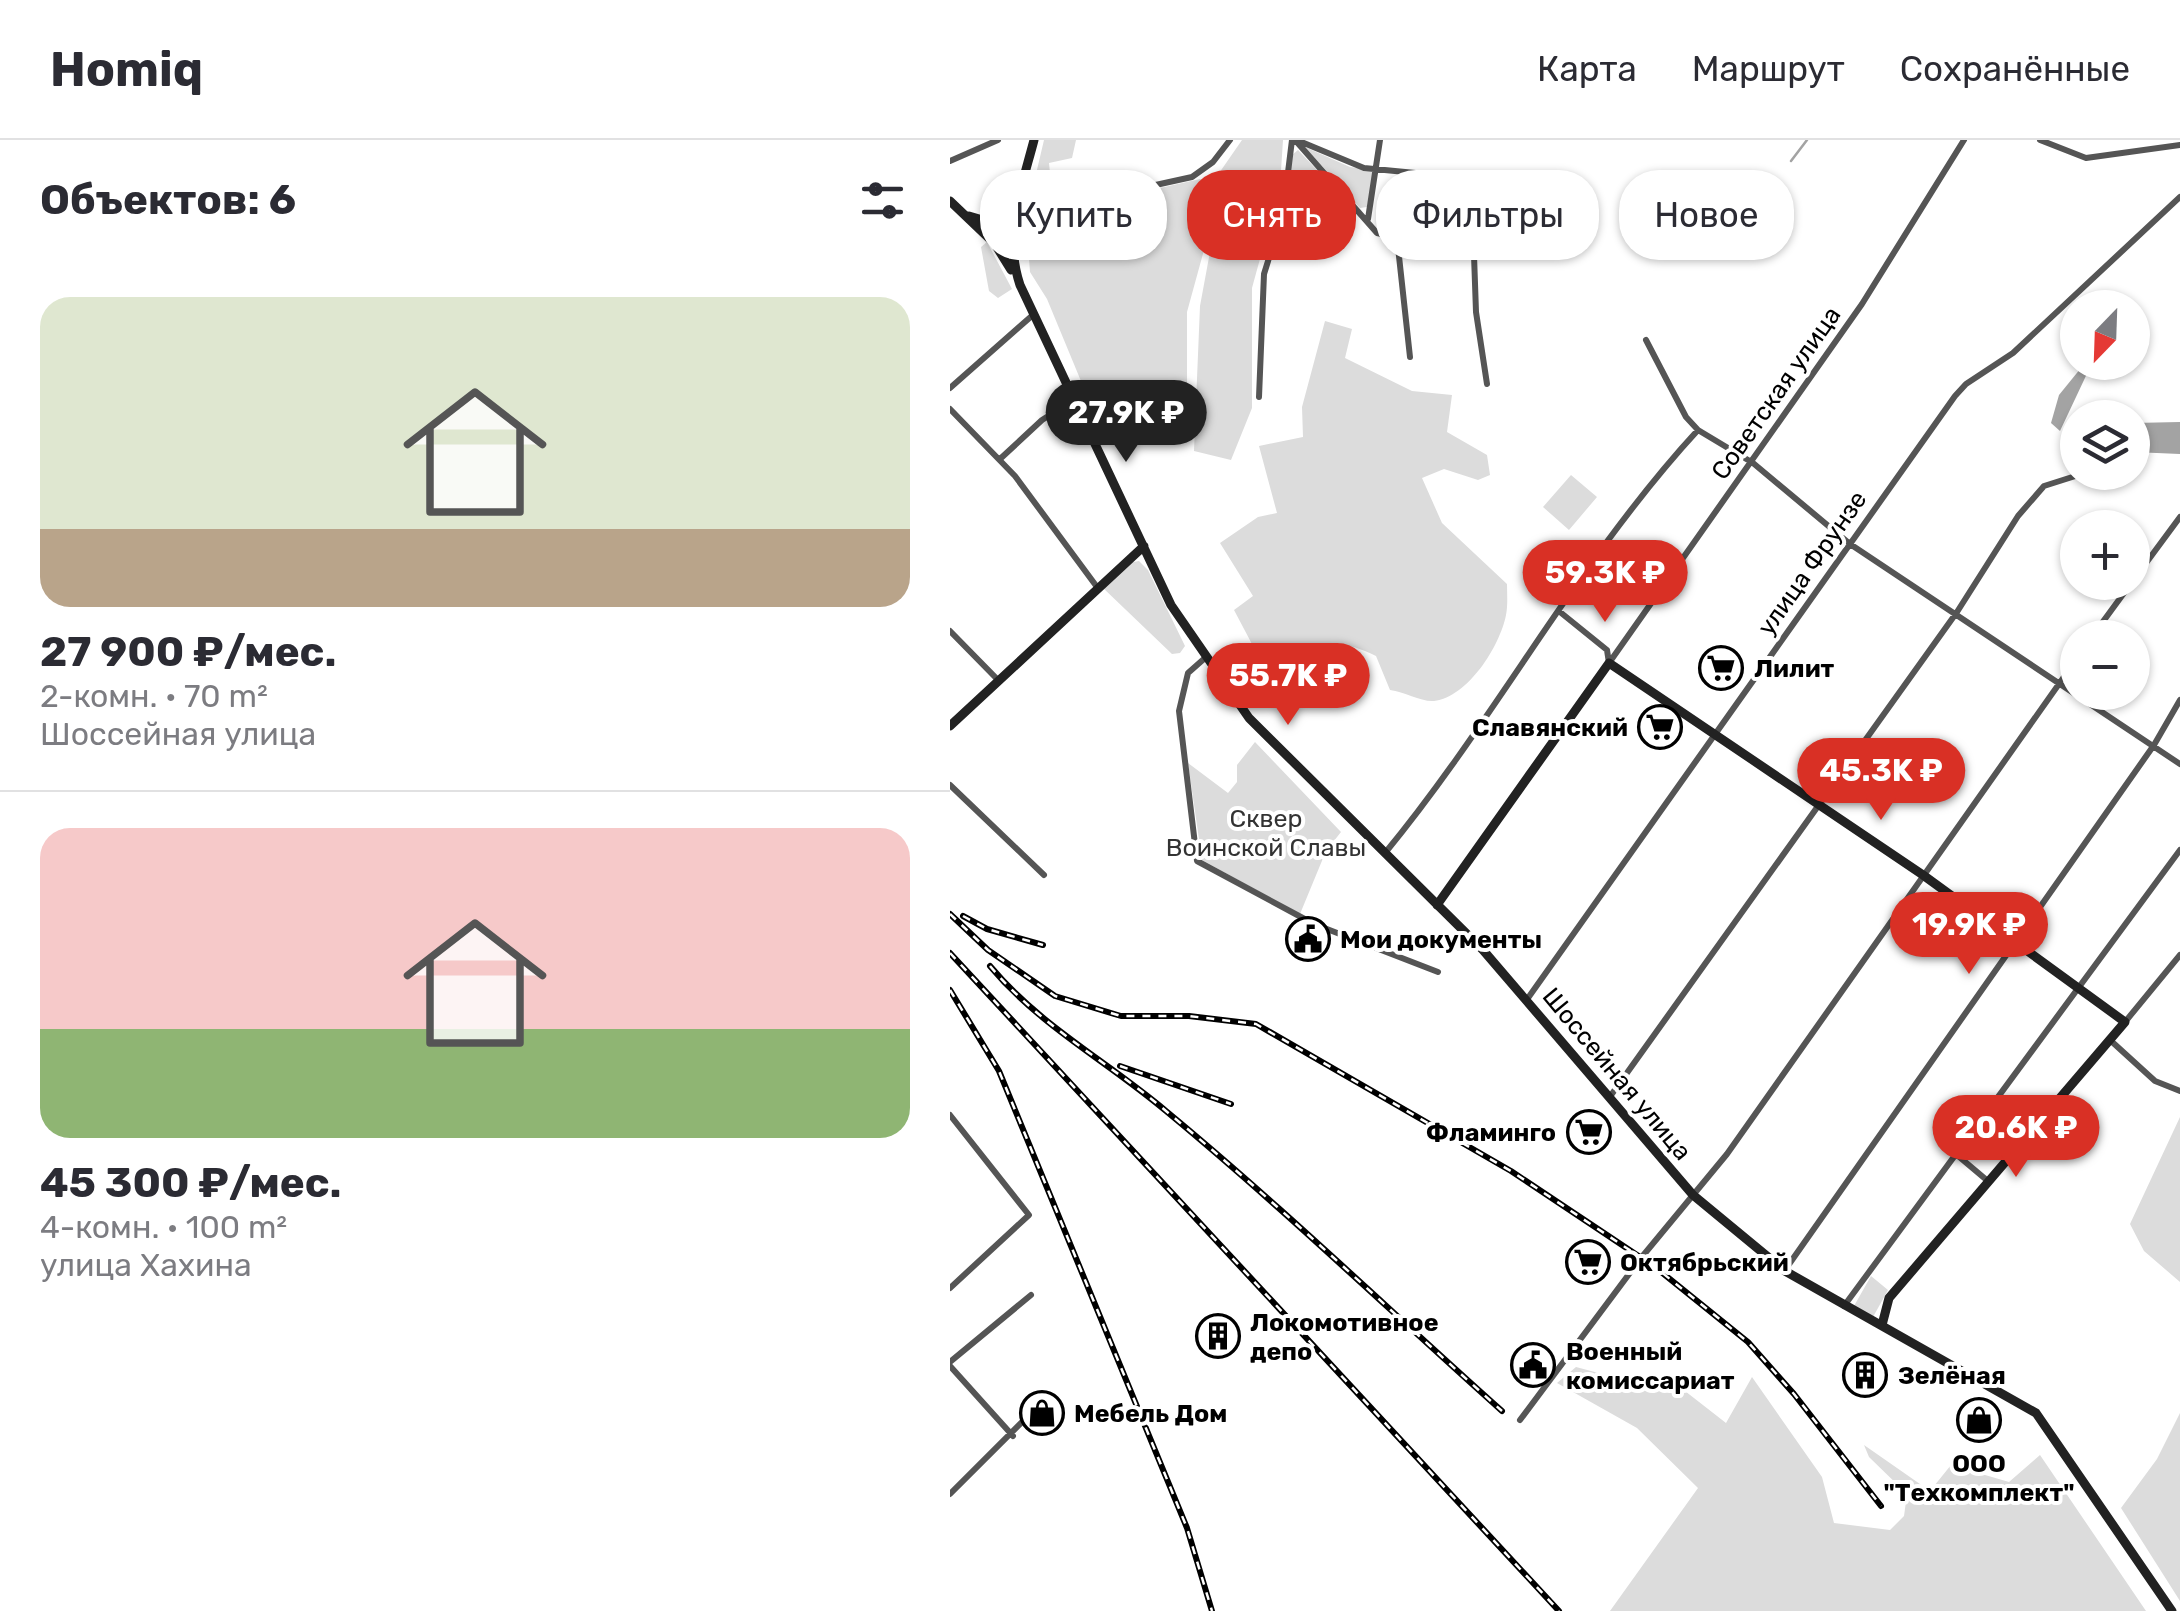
<!DOCTYPE html>
<html lang="ru">
<meta charset="utf-8">
<style>
body{margin:0;font-family:Rubik,sans-serif;background:#f7f7f7;color:#2b2b33;height:100vh;display:flex;flex-direction:column;font-size:38px;white-space:nowrap}
*{box-sizing:border-box;margin:0}
p{font-size:32px;color:#7c7c81}
.icon{flex:none;width:55px;height:55px;fill:none;stroke:currentColor;stroke-width:2;stroke-linecap:round;stroke-linejoin:round}
.map{position:relative;flex:1;overflow:hidden}
.sheet{display:flex;flex-direction:column;background:#fff;width:950px}
.sheet>*{flex:none}
.guide{position:absolute;left:30px;top:30px;width:950px;height:90px;display:flex;gap:20px}
.needle{width:65px;rotate:203deg}
.controls{position:absolute;left:1110px;top:150px;display:grid;gap:20px}
.controls a{display:grid;place-items:center;width:90px;height:90px;border-radius:50%;background:#fff;box-shadow:0 2px 8px #0004;font-size:50px}
.price{position:absolute;translate:-50% -85px;padding:0 22px;border-radius:35px;background:#d93025;color:#fff;font-size:32px;line-height:65px;filter:drop-shadow(0 2px 5px #0008)}
.price::after{content:'';position:absolute;left:50%;top:60px;width:30px;height:22px;margin-left:-15px;background:inherit;clip-path:polygon(0 0,100% 0,50% 100%)}
.price.active{background:#222;color:#fff}
ul{padding:0;list-style:none}
li{display:grid;align-content:center;gap:20px;height:530px;padding:0 40px}
li+li{border-top:2px solid #e1e1e2}
li span{display:grid;place-items:center;height:310px;border-radius:30px;color:#555}
li>.icon{margin-inline-start:auto}
span .icon{width:180px;height:180px;fill:#fffc;stroke-width:1}
li b{font-size:42px}
h2{display:flex;justify-content:space-between;align-items:center;height:120px;padding:0 40px;font-size:42px}
.pill{padding:0 35px;border-radius:40px;background:#fff;box-shadow:0 2px 8px #0004;font-size:35px;line-height:90px}
.pill.active{background:#d93025;color:#fff}
header{display:flex;align-items:center;gap:60px;box-sizing:border-box;height:140px;padding:0 50px;background:#fff;border-bottom:2px solid #e1e1e2}
header strong{font-size:48px}
nav{display:flex;gap:55px;margin-inline-start:auto;font-size:35px}
main{display:flex;flex:1;min-height:0}
.map>svg:first-child{display:block}
</style>
<header>
<strong>Homiq</strong>
<nav><a>Карта</a><a>Маршрут</a><a>Сохранённые</a></nav>
</header>
<main>
<section class="sheet">
<h2>Объектов: 6<svg class="icon" aria-label="filters" viewBox="0 0 24 24"><path d="M4 7h16M4 17h16"/><circle cx="9" cy="7" r="2"/><circle cx="15" cy="17" r="2"/></svg></h2>
<ul>
<li><span style="background:linear-gradient(#dfe7d0 75%,#b9a48a 0)"><svg class="icon" aria-label="home" viewBox="0 0 24 24"><path d="M3 11l9-7 9 7M6 9v11h12V9"/></svg></span><div><b>27 900 ₽/мес.</b><p>2-комн. · 70 m²</p><p>Шоссейная улица</p></div></li>
<li><span style="background:linear-gradient(#f6c9c9 65%,#8fb573 0)"><svg class="icon" aria-label="home" viewBox="0 0 24 24"><path d="M3 11l9-7 9 7M6 9v11h12V9"/></svg></span><div><b>45 300 ₽/мес.</b><p>4-комн. · 100 m²</p><p>улица Хахина</p></div></li>
</ul>
</section>
<div class="map">
<svg width="1230" height="1471" viewBox="0 0 1230 1471">
<rect width="100%" height="100%" fill="#fff"/>
<path fill="#dcdcdc" d="M 94,0 L 126,0 L 122,18 L 99,23 L 103,63 L 78,68 Z
M 292,0 L 333,0 L 330,46 L 302,148 L 302,268 L 281,320 L 244,311 L 250,166 L 262,101 L 265,39 Z
M 355,7 L 400,27 L 424,30 L 417,67 L 410,68 Z
M 348,10 L 405,70 C 381,91 364,88 333,82 L 342,15 Z
M 250,39 L 255,41 L 254,110 L 237,172 L 237,257 L 150,287 L 97,159 L 80,132 L 76,78 Z
M 37,102 L 62,149 L 48,158 L 39,151 L 31,107 Z
M 375,181 L 402,189 L 395,218 L 462,251 L 502,255 L 497,292 L 537,315 L 540,335 L 528,340 L 494,329 L 472,338 L 492,383 L 557,444 C 557,454 558,465 556,475 C 550,506 518,557 484,561 C 471,562 455,552 440,550 L 426,516 C 379,493 372,509 335,537 L 303,506 L 284,470 L 303,456 L 270,403 L 308,377 L 327,373 L 309,306 L 353,297 L 352,267 Z
M 621,335 L 647,357 L 619,390 L 593,367 Z
M 189,421 L 198,430 L 235,506 L 230,513 L 222,514 L 152,447 L 178,423 Z
M 305,602 L 391,692 L 376,711 L 350,774 L 252,720 L 238,623 L 278,653 L 287,642 L 287,625 Z
M 1230,977 L 1230,1142 L 1194,1111 L 1180,1084 Z
M 921,1136 L 938,1150 L 923,1177 L 904,1166 Z
M 626,1227 L 656,1235 L 717,1237 L 776,1283 L 802,1237 L 872,1337 L 884,1383 L 940,1390 L 954,1376 L 957,1354 L 919,1317 L 914,1305 L 980,1351 L 1001,1325 L 1059,1342 L 1090,1315 L 1196,1471 L 660,1471 L 748,1348 L 687,1288 L 607,1243 Z
M 1230,1273 L 1230,1461 L 1171,1368 L 1207,1319 Z"/>
<path fill="#a3a3a3" d="M 1135,223 L 1142,223 L 1110,291 L 1101,283 L 1109,255 Z
M 1230,282 L 1230,314 L 1183,312 L 1183,283 Z"/>
<g fill="none" stroke-linecap="round" stroke-linejoin="round">
<path stroke="#a3a3a3" stroke-width="2.5" d="M 841,21 L 857,0"/>
<path stroke="#555" stroke-width="6" d="M 345,0 L 427,93 L 524,115 L 526,172 L 537,244
M 1090,0 L 1136,18 L 1230,5
M 349,1 L 414,28 L 517,38 L 515,52 L 473,104
M 0,21 L 48,0
M 64,76 L 242,37 L 263,22 L 280,0
M 418,79 L 430,0
M 447,98 L 460,217
M 696,200 L 736,277 L 748,290 L 803,323 L 900,404 L 1230,624
M 0,248 L 84,174
M 309,257 L 314,134 L 333,73 L 342,0
M 0,269 L 65,336 L 147,447
M 50,319 L 92,280 L 124,260
M 1182,442 L 1230,377
M 610,472 L 657,510 L 659,523
M 0,491 L 49,541
M 1141,498 L 1182,442
M 255,518 L 238,533 L 229,571 L 247,721 L 364,784 L 488,832
M 659,523 L 912,164 L 1014,0
M 0,645 L 94,735
M 435,713 C 547,577 629,419 748,290
M 578,858 L 1005,256 L 1016,244 L 1063,213 L 1230,57
M 1175,882 L 1230,815
M 1160,900 L 1205,941 L 1230,951
M 659,958 L 1007,472 L 1068,376 L 1094,346 L 1138,332
M 0,975 L 79,1075 L 0,1148
M 1007,1015 L 1039,1042
M 835,1130 L 1204,605 L 1230,560
M 894,1166 L 1230,710
M 0,1222 L 81,1155
M 0,1226 L 63,1296
M 570,1280 L 691,1118 L 777,1014 L 1128,517
M 0,1354 L 95,1259"/>
<path stroke="#222" stroke-width="9" d="M 84,0 C 71,50 53,94 70,145 L 221,465 L 299,578 L 533,810 L 743,1055 L 835,1131 L 1086,1273 L 1222,1471
M 0,61 L 45,104 L 61,130
M 19,76 L 36,81 L 64,76
M 0,586 L 194,406
M 487,765 L 659,523 L 973,735 L 1175,882 L 939,1158 L 932,1185"/>
<g stroke="#000" stroke-width="6">
<path id="rail" d="M 0,774 L 38,810 L 105,856 L 171,876 L 239,876 L 306,884 L 561,1031 L 705,1127 L 798,1202 L 844,1254 L 931,1366
M 13,776 L 37,789 L 93,805
M 0,813 L 609,1471
M 40,826 C 90,886 157,921 216,971 C 331,1066 440,1171 552,1271
M 0,850 L 49,931 L 237,1388 L 262,1471
M 170,926 L 281,964"/>
</g>
<use href="#rail" stroke="#fff" stroke-width="2.5" stroke-dasharray="8" stroke-linecap="butt"/>
</g>
<defs>
<g id="supermarket-ring" transform="scale(2.25)"><circle r="9.5" fill="#fff" stroke="#000" stroke-width="1.5"/><path d="M-6-5.5h2.5l.6 2H6L4.5 2H-2.5L-4.4-4H-6ZM-1.5 3.2a1.3 1.3 0 1 0 .1 0ZM3 3.2a1.3 1.3 0 1 0 .1 0Z" fill="#000"/></g>
<g id="civic-ring" transform="scale(2.25)"><circle r="9.5" fill="#fff" stroke="#000" stroke-width="1.5"/><path d="M-.6-6.5H3V-4.5H.6V-3L4-1V1h2V6H-6V1h2V-1L-.6-3ZM-1.2 2.5V6h2.4V2.5Z" fill="#000"/></g>
<g id="building-ring" transform="scale(2.25)"><circle r="9.5" fill="#fff" stroke="#000" stroke-width="1.5"/><path d="M-4-6H4V6H1V3H-1V6H-4ZM-2.5-4.3h1.7v1.8h-1.7ZM.8-4.3h1.7v1.8H.8ZM-2.5-1h1.7V.8h-1.7ZM.8-1h1.7V.8H.8Z" fill="#000"/></g>
<g id="shop-ring" transform="scale(2.25)"><circle r="9.5" fill="#fff" stroke="#000" stroke-width="1.5"/><path d="M-5-2.5h2.3a2.7 3.5 0 0 1 5.4 0H5L5.5 6h-11ZM-1.5-2.5h3a1.5 2.3 0 0 0-3 0Z" fill="#000"/></g>
</defs>
<g fill-rule="evenodd">
<use href="#supermarket-ring" x="771" y="528"/>
<use href="#supermarket-ring" x="710" y="587"/>
<use href="#civic-ring" x="358" y="799"/>
<use href="#supermarket-ring" x="639" y="992"/>
<use href="#supermarket-ring" x="638" y="1122"/>
<use href="#building-ring" x="268" y="1196"/>
<use href="#civic-ring" x="583" y="1225"/>
<use href="#building-ring" x="915" y="1235"/>
<use href="#shop-ring" x="92" y="1273"/>
<use href="#shop-ring" x="1029" y="1280"/>
</g>
<g text-anchor="middle" dominant-baseline="central" stroke-width="8" stroke-linejoin="round" paint-order="stroke">
<g font-size="25" fill="#000" stroke="#fff">
<text transform="translate(826 253) rotate(-55)">Советская улица</text>
<text transform="translate(862 423) rotate(-55)">улица Фрунзе</text>
<text transform="translate(667 934) rotate(50)">Шоссейная улица</text>
</g>
<g font-size="25" font-weight="bold" fill="#000" stroke="#fff" text-anchor="start">
<text x="804" y="528">Лилит</text>
<text x="678" y="587" text-anchor="end">Славянский</text>
<text x="390" y="799">Мои документы</text>
<text x="606" y="992" text-anchor="end">Фламинго</text>
<text x="670" y="1122">Октябрьский</text>
<text x="300" y="1182">Локомотивное<tspan x="300" dy="29">депо</tspan></text>
<text x="616" y="1211">Военный<tspan x="616" dy="29">комиссариат</tspan></text>
<text x="948" y="1235">Зелёная</text>
<text x="124" y="1273">Мебель Дом</text>
<text x="1029" y="1323" text-anchor="middle">ООО<tspan x="1029" dy="29">"Техкомплект"</tspan></text>
</g>
<g font-size="25" fill="#333" stroke="#fff">
<text x="316" y="678">Сквер<tspan x="316" dy="29">Воинской Славы</tspan></text>
</g>
</g>
</svg>
<div class="controls">
<a><svg class="needle" viewBox="-14 -14 28 28"><path d="M0-13l5 13h-10z" fill="#e53935"/><path d="M0 13l5-13h-10z" fill="#7c7c81"/></svg></a>
<a><svg class="icon" aria-label="layers" viewBox="0 0 24 24"><path d="M12 4l9 5-9 5-9-5zM3 14l9 5 9-5"/></svg></a>
<a>+</a>
<a>−</a>
</div>
<b class="price active" style="left:176px;top:325px">27.9K ₽</b>
<b class="price" style="left:655px;top:485px">59.3K ₽</b>
<b class="price" style="left:338px;top:588px">55.7K ₽</b>
<b class="price" style="left:931px;top:683px">45.3K ₽</b>
<b class="price" style="left:1019px;top:837px">19.9K ₽</b>
<b class="price" style="left:1066px;top:1040px">20.6K ₽</b>
<div class="guide">
<a class="pill">Купить</a>
<a class="pill active">Снять</a>
<a class="pill">Фильтры</a>
<a class="pill">Новое</a>
</div>
</div>
</main>
